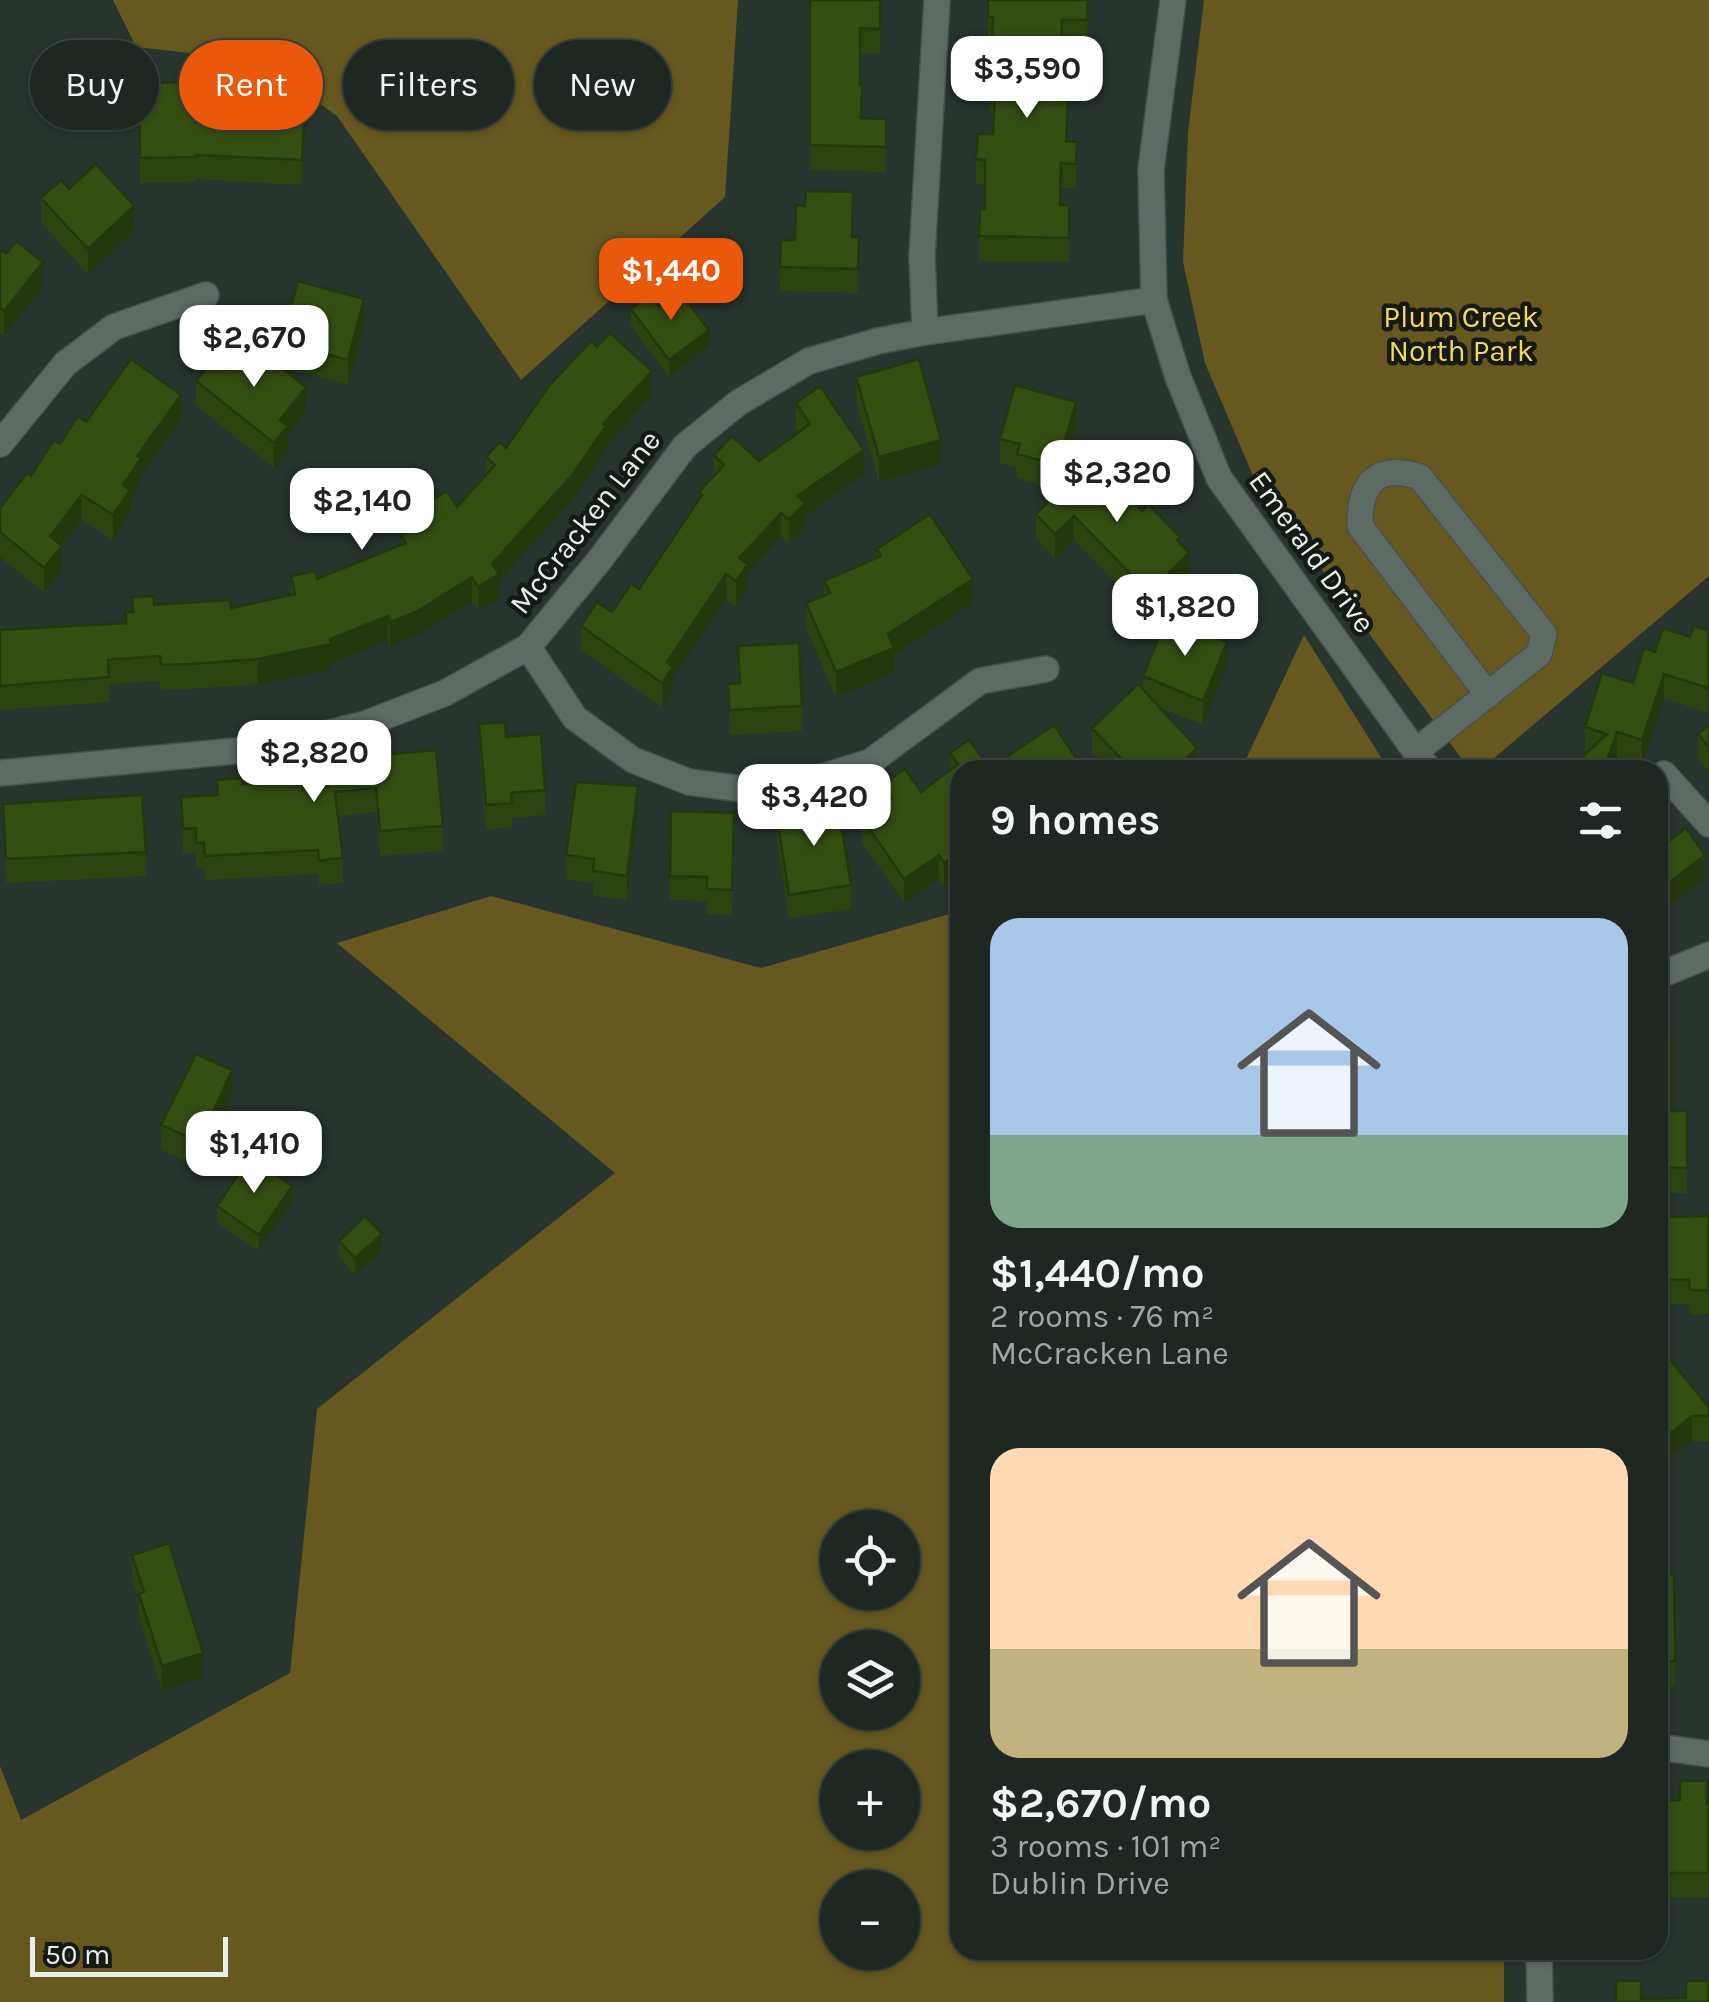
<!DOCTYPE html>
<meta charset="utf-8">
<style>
body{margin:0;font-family:Karla,sans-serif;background:#2b332f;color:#f1f3f6;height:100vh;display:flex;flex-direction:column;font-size:38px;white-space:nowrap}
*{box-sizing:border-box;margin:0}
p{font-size:32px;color:#a1a5a5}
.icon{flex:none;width:55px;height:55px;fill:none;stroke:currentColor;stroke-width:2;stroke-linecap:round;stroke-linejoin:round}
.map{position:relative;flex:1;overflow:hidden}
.details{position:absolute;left:950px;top:760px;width:718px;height:1200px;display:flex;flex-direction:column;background:#1e2722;border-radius:30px;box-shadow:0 2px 8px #0004,0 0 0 2px #3c4440}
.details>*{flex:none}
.guide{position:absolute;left:30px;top:40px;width:770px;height:90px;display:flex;gap:20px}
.fabs{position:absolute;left:820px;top:1510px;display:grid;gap:20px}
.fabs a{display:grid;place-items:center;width:100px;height:100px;border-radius:50%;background:#1e2722;box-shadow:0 2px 8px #0004,0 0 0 2px #3c4440;font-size:50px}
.scale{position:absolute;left:30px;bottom:25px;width:198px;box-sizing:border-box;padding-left:10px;border:5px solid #e8efeb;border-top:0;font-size:28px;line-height:35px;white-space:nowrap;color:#e8efeb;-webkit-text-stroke:8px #151a17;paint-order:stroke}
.price{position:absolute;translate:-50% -85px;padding:0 22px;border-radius:20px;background:#fff;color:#222;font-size:32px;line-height:65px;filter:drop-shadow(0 2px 5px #0008)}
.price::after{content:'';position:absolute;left:50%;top:60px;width:30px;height:22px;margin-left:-15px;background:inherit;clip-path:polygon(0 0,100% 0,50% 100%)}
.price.selected{background:#ea580c;color:#fff}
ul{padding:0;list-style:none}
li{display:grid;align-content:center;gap:20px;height:530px;padding:0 40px}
li span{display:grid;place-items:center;height:310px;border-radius:30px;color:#555}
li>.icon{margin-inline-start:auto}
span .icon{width:180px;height:180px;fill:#fffc;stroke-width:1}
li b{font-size:42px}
h2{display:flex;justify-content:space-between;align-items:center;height:120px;padding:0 40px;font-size:42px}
.pill{padding:0 35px;border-radius:45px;background:#1e2722;box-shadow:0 2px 8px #0004,0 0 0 2px #3c4440;font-size:35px;line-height:90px}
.pill.selected{background:#ea580c;color:#fff}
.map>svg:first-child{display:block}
</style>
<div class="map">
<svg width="1709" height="2002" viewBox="0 0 1709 2002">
<rect width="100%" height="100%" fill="#28342e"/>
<path fill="#66581f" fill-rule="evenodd" d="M 113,0 L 738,0 L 725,197 L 521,380 L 337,116 L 261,61 L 136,47 Z
M 1204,0 L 1709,0 L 1709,576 L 1480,770 L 1470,770 L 1254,478 L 1205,363 L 1183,262 L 1188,132 Z
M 1304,635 L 1389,770 L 1241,770 Z
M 491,896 L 761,968 L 960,911 L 960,1950 L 1504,1950 L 1504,2002 L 0,2002 L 0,1766 L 21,1820 L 290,1673 L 317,1409 L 615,1173 L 337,943 ZM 838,1528 L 902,1528 L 902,1592 L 838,1592 ZM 838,1648 L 902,1648 L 902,1712 L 838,1712 ZM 838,1768 L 902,1768 L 902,1832 L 838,1832 ZM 838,1888 L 902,1888 L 902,1952 L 838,1952 Z"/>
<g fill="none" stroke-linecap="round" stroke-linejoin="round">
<g stroke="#48524d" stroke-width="28">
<path id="minor" d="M 1173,0 L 1151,169 L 1154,300 L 1178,377 L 1219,478 L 1429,770
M 925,332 L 922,256 L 937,0
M 0,444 L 65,364 L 114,327 L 206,295
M 528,647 L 575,718 L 633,760 L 689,782 L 750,790 L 806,782 L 870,762 L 980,681 L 1046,669
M 1416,751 L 1539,654 L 1544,634 L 1420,477 C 1377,463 1359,483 1360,526 L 1488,695
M 0,773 L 266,748 L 365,724 L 445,693 L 528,647 L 598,562 L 685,446 L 738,403 L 809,361 L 878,341 L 925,332 L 1154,300
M 1664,774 L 1709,824
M 1658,976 L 1709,955
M 1658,1747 L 1709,1754
M 1539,1950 L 1540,2002"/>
</g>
<use href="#minor" stroke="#5d6b64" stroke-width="25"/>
</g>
<path fill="#2e4410" d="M 810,0 L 881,0 L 880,53 L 860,53 L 860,85 L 862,118 L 886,119 L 886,172 L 810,170 Z
M 988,0 L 1088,0 L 1087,45 L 1062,44 L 1060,100 L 1067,141 L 1077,142 L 1076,188 L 1061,188 L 1060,205 L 1069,205 L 1069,262 L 979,261 L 980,208 L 985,209 L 985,184 L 976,184 L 976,159 L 993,134 L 994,113 L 990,113 L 992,42 L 988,42 Z
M 139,83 L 195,122 L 242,123 L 306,109 L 302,185 L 196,179 L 196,182 L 140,183 Z
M 69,189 L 134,230 L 88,274 L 41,223 L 41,198 Z
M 859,237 L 858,293 L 780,291 L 781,240 Z
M 0,249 L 43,286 L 4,336 L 0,333 Z
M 659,306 L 709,346 L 669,377 L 631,326 L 631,309 Z
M 364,324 L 348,385 L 282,367 L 282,342 Z
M 226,369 L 306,412 L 288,435 L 288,450 L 274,468 L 196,405 L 196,381 Z
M 856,377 L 941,464 L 879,482 L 856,402 Z
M 652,395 L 606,446 L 606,450 L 572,500 L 499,581 L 499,599 L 478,611 L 472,602 L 416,636 L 390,647 L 388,640 L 331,663 L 331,669 L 258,684 L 190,689 L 161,690 L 160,681 L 109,684 L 109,702 L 0,710 L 0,630 L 126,623 L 132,612 L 154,605 L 231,608 L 291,595 L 291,576 L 317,579 L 401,545 L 401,535 L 425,520 L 425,504 L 457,507 L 486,475 L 486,457 L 506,448 Z
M 796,403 L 864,474 L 805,516 L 805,528 L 789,544 L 781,537 L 748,573 L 748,588 L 736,606 L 726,599 L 673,677 L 673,691 L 662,707 L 581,650 L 581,626 L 612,612 L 639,589 L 699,499 L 699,492 L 714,476 L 714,455 L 759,461 L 799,432 L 796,428 Z
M 181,419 L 141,475 L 141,482 L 130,500 L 130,514 L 113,540 L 82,519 L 62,546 L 62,570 L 44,592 L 0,557 L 0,508 L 60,444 L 86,422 Z
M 1076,427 L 1058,490 L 1017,478 L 1017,468 L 1000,463 L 1000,439 Z
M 1142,511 L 1180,543 L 1189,578 L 1149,617 L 1074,540 L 1055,559 L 1036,538 L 1036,514 Z
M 877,549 L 973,603 L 894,655 L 894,672 L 836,697 L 806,628 L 806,603 L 824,595 L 824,581 L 877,558 Z
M 1709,631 L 1708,713 L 1664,698 L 1642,765 L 1617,757 L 1585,751 L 1585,727 L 1633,683 L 1655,652 Z
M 738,646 L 802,706 L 802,731 L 730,735 L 728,684 L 739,683 Z
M 1227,666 L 1203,725 L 1159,707 L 1197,770 L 1109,770 L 1092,752 L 1092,728 L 1143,690 L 1143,676 Z
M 479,724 L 506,737 L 545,790 L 545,815 L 512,818 L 512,827 L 486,830 L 479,748 Z
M 1709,725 L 1709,772 L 1698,758 L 1698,734 Z
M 436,750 L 443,826 L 443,851 L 380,856 L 376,812 L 338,816 L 343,858 L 343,883 L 319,885 L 318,874 L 205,880 L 204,868 L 196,868 L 196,853 L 183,853 L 181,797 L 217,795 L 304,777 L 304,762 Z
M 950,753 L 990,768 L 1084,770 L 960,770 L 944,887 L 939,879 L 904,903 L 862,842 L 862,818 L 882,804 L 882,785 L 921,792 L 950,770 Z
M 814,802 L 851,885 L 851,909 L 789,919 L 777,841 L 777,817 L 814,811 Z
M 3,804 L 146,852 L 146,876 L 6,883 Z
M 638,811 L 627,900 L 593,896 L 593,883 L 566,879 L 566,855 Z
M 734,837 L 732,915 L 707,914 L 707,901 L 670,900 L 670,876 Z
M 1658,1038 L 1671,1111 L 1687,1111 L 1687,1193 L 1658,1193 Z
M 232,1095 L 200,1167 L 161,1150 L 161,1125 Z
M 292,1202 L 259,1251 L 217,1222 L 217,1206 Z
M 1709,1216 L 1709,1314 L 1690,1315 L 1689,1304 L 1658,1304 L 1658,1217 Z
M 339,1241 L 382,1250 L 355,1275 L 339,1257 Z
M 1658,1351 L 1709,1408 L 1709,1441 L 1692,1441 L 1658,1468 Z
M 132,1555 L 203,1677 L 162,1691 L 139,1618 L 139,1600 L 132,1579 Z
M 1658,1575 L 1674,1575 L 1675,1686 L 1658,1686 Z
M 1658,1801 L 1709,1805 L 1709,1897 L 1669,1898 L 1669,1903 L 1658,1903 Z"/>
<path fill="#25370d" d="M 306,84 L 306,109 L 302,185 L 302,160 Z
M 134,206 L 134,230 L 88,274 L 88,249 Z
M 43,262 L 43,286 L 4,336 L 4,311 Z
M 364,299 L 364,324 L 348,385 L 348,360 Z
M 709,330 L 709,346 L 669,377 L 669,360 Z
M 652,371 L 652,395 L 606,446 L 606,450 L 572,500 L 499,581 L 499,599 L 478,611 L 478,587 L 492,564 L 603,424 Z
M 306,387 L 306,412 L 288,435 L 288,450 L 274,468 L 274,443 L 280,420 Z
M 181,395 L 181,419 L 141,475 L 141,482 L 130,500 L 130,514 L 113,540 L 113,515 L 123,485 L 137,456 Z
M 1076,402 L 1076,427 L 1058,490 L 1058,465 Z
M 941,440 L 941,464 L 879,482 L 879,457 Z
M 864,450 L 864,474 L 805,516 L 805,528 L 789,544 L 789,520 L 797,496 Z
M 82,495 L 82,519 L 50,560 L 50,536 Z
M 781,513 L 781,537 L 748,573 L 748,588 L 736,606 L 736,581 L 739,558 Z
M 1074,516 L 1074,540 L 1055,559 L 1055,534 Z
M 62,546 L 62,570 L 44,592 L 44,568 Z
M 1189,553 L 1189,578 L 1149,617 L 1149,593 Z
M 726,574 L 726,599 L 673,677 L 673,691 L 662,707 L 662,683 L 667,662 Z
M 472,577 L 472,602 L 416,636 L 390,647 L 390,622 Z
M 973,579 L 973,603 L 894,655 L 894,672 L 836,697 L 836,672 L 888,634 Z
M 388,616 L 388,640 L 331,663 L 331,669 L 258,684 L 258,659 L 330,639 Z
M 1227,642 L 1227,666 L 1203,725 L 1203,701 Z
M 1664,674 L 1664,698 L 1642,765 L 1642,740 Z
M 1617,732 L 1617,757 L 1612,770 L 1606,763 Z
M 1197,748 L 1197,770 L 1174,770 Z
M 638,786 L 638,811 L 627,900 L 627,876 Z
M 960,845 L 960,876 L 944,887 L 944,863 Z
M 939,855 L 939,879 L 904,903 L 904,879 Z
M 1705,855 L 1705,879 L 1658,915 L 1658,891 Z
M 232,1070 L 232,1095 L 200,1167 L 200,1142 Z
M 292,1186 L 292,1202 L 259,1251 L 259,1235 Z
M 382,1234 L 382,1250 L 355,1275 L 355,1258 Z
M 1692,1416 L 1692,1441 L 1658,1468 L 1658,1443 Z
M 203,1653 L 203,1677 L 162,1691 L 162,1666 Z"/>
<path fill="#354f13" stroke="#25370d" stroke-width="2.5" d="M 810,0 L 880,0 L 880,29 L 860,28 L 860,85 L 862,85 L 861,118 L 886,119 L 886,147 L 810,145 Z
M 988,0 L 1088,0 L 1087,20 L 1062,20 L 1060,100 L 1068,101 L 1066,141 L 1077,142 L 1076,164 L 1061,163 L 1060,205 L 1069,205 L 1069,238 L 979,236 L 980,208 L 985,209 L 985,160 L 976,159 L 978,134 L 993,134 L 995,89 L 990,89 L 993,17 L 988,17 Z
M 244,81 L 306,84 L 302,160 L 196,155 L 196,157 L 140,158 L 139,83 L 195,82 L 195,122 L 242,123 Z
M 96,164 L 134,206 L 88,249 L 41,198 L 61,180 L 69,189 Z
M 806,191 L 853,192 L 852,237 L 859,237 L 858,269 L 780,267 L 781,240 L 795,240 L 796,205 L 805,206 Z
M 16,241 L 43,262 L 4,311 L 0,308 L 0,249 L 6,254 Z
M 298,281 L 364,299 L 348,360 L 282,342 Z
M 679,291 L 709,330 L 669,360 L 631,309 L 650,295 L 659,306 Z
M 610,333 L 652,371 L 603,424 L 606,426 L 572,475 L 492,564 L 499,574 L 478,587 L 472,577 L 416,612 L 390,622 L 388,616 L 330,639 L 331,644 L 258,659 L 190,664 L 161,665 L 160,656 L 108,660 L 109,677 L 0,686 L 0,630 L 126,623 L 126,612 L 133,612 L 132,597 L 154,596 L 154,605 L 230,600 L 231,608 L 295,594 L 291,576 L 316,571 L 317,579 L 406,543 L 401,535 L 432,516 L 425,504 L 447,491 L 457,507 L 495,465 L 486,457 L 500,442 L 506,448 L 549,386 L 591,341 L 597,347 Z
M 248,341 L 306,387 L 280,420 L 288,426 L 274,443 L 196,381 L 214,359 L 226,369 Z
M 131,359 L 181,395 L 137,456 L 141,458 L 123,485 L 130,490 L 113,515 L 82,495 L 50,536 L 62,546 L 44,568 L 0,532 L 0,508 L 27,473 L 31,476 L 54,440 L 60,444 L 78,416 L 86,422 Z
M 919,359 L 941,440 L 879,457 L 856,377 Z
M 1015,385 L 1076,402 L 1058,465 L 1017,454 L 1020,444 L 1000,439 Z
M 820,386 L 864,450 L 797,496 L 805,503 L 789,520 L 781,513 L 739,558 L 748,564 L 736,581 L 726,574 L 667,662 L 673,667 L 662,683 L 581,626 L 597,602 L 612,612 L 631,584 L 639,589 L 702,495 L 699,492 L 724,465 L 714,455 L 732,436 L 759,461 L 810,424 L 796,403 Z
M 1091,459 L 1142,511 L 1149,505 L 1180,537 L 1177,540 L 1189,553 L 1149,593 L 1074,516 L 1055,534 L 1036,514 Z
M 930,514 L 973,579 L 888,634 L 894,648 L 836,672 L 806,603 L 830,593 L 824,581 L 881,556 L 877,549 Z
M 1167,617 L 1227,642 L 1203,701 L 1143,676 Z
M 1694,626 L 1709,631 L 1709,684 L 1708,688 L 1664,674 L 1642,740 L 1617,732 L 1606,763 L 1612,770 L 1568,770 L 1607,734 L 1585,727 L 1602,673 L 1633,683 L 1644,648 L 1655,652 L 1663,628 L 1690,637 Z
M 799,643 L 802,706 L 730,710 L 728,684 L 740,683 L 738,646 Z
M 1138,684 L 1197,748 L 1174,770 L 1166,764 L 1160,770 L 1132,770 L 1092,728 Z
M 505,722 L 506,737 L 541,734 L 545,790 L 511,793 L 512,803 L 486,805 L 479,724 Z
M 1054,725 L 1084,770 L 960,770 L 960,845 L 958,846 L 960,852 L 944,863 L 939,855 L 904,879 L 862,818 L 891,798 L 882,785 L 905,769 L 921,792 L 958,764 L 950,753 L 969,740 L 990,768 Z
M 1709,725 L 1709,747 L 1698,734 Z
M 436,750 L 443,826 L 380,831 L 376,788 L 335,792 L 343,858 L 319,861 L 318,850 L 205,856 L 204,843 L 196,843 L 196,828 L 183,829 L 181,797 L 218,795 L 217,780 L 242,778 L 242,784 L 306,777 L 304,762 Z
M 576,782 L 638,786 L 627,876 L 593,871 L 594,859 L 566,855 Z
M 142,795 L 146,852 L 6,859 L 3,804 Z
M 837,799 L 851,885 L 789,895 L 777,817 L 816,810 L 814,802 Z
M 671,811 L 734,813 L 732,890 L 707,889 L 707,877 L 670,876 Z
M 1686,828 L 1705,855 L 1658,891 L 1658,836 L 1664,845 Z
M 1658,1038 L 1671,1038 L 1671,1111 L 1687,1111 L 1687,1168 L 1658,1168 Z
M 196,1054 L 232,1070 L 200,1142 L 161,1125 Z
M 250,1157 L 292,1186 L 259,1235 L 217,1206 Z
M 365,1216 L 382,1234 L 355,1258 L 339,1241 Z
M 1709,1216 L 1709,1290 L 1690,1290 L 1689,1280 L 1658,1280 L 1658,1217 Z
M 1661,1348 L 1709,1408 L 1709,1416 L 1692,1416 L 1658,1443 L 1658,1351 Z
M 169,1543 L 203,1653 L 162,1666 L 139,1594 L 144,1592 L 132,1555 Z
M 1658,1575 L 1674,1575 L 1675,1661 L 1658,1662 Z
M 1680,1781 L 1707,1781 L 1707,1805 L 1709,1805 L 1709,1873 L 1669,1873 L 1669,1878 L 1658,1879 L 1658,1801 L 1680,1800 Z
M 1616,1981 L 1641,1981 L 1641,1999 L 1686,1998 L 1686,1981 L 1709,1981 L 1709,2002 L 1616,2002 Z"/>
<g text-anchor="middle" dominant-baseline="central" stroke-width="9" stroke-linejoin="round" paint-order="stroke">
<g font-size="30" fill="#f5d75d" stroke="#151a17">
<text x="1461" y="317">Plum Creek<tspan x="1461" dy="34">North Park</tspan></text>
</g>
<g font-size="30" fill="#e8efeb" stroke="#151a17">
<text transform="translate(585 522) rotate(-52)">McCracken Lane</text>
<text transform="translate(1312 552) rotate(54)">Emerald Drive</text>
</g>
</g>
</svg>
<div class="fabs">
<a><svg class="icon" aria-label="locate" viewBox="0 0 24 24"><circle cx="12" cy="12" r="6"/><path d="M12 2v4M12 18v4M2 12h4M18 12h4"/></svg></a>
<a><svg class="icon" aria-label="layers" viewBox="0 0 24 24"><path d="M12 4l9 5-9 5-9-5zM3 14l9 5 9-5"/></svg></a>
<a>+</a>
<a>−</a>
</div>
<div class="scale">50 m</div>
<b class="price" style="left:1027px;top:121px">$3,590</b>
<b class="price selected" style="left:671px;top:323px">$1,440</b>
<b class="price" style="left:254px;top:390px">$2,670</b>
<b class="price" style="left:1117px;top:525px">$2,320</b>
<b class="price" style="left:362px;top:553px">$2,140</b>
<b class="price" style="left:1185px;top:659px">$1,820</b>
<b class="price" style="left:314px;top:805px">$2,820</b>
<b class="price" style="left:814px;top:849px">$3,420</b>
<b class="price" style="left:254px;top:1196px">$1,410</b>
<div class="guide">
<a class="pill">Buy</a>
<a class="pill selected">Rent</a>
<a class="pill">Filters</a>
<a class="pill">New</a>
</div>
<section class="details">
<h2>9 homes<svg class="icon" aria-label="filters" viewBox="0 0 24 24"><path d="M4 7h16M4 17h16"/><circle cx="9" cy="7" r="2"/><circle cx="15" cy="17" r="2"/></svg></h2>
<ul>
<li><span style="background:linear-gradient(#a9c7e8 70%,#7fa58c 0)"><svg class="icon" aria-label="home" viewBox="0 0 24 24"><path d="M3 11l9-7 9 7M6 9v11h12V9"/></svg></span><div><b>$1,440/mo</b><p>2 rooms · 76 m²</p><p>McCracken Lane</p></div></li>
<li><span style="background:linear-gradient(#ffd9b3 65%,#c2b280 0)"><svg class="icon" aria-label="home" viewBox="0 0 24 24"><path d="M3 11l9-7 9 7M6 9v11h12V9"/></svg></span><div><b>$2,670/mo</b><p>3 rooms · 101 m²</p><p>Dublin Drive</p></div></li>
</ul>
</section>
</div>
